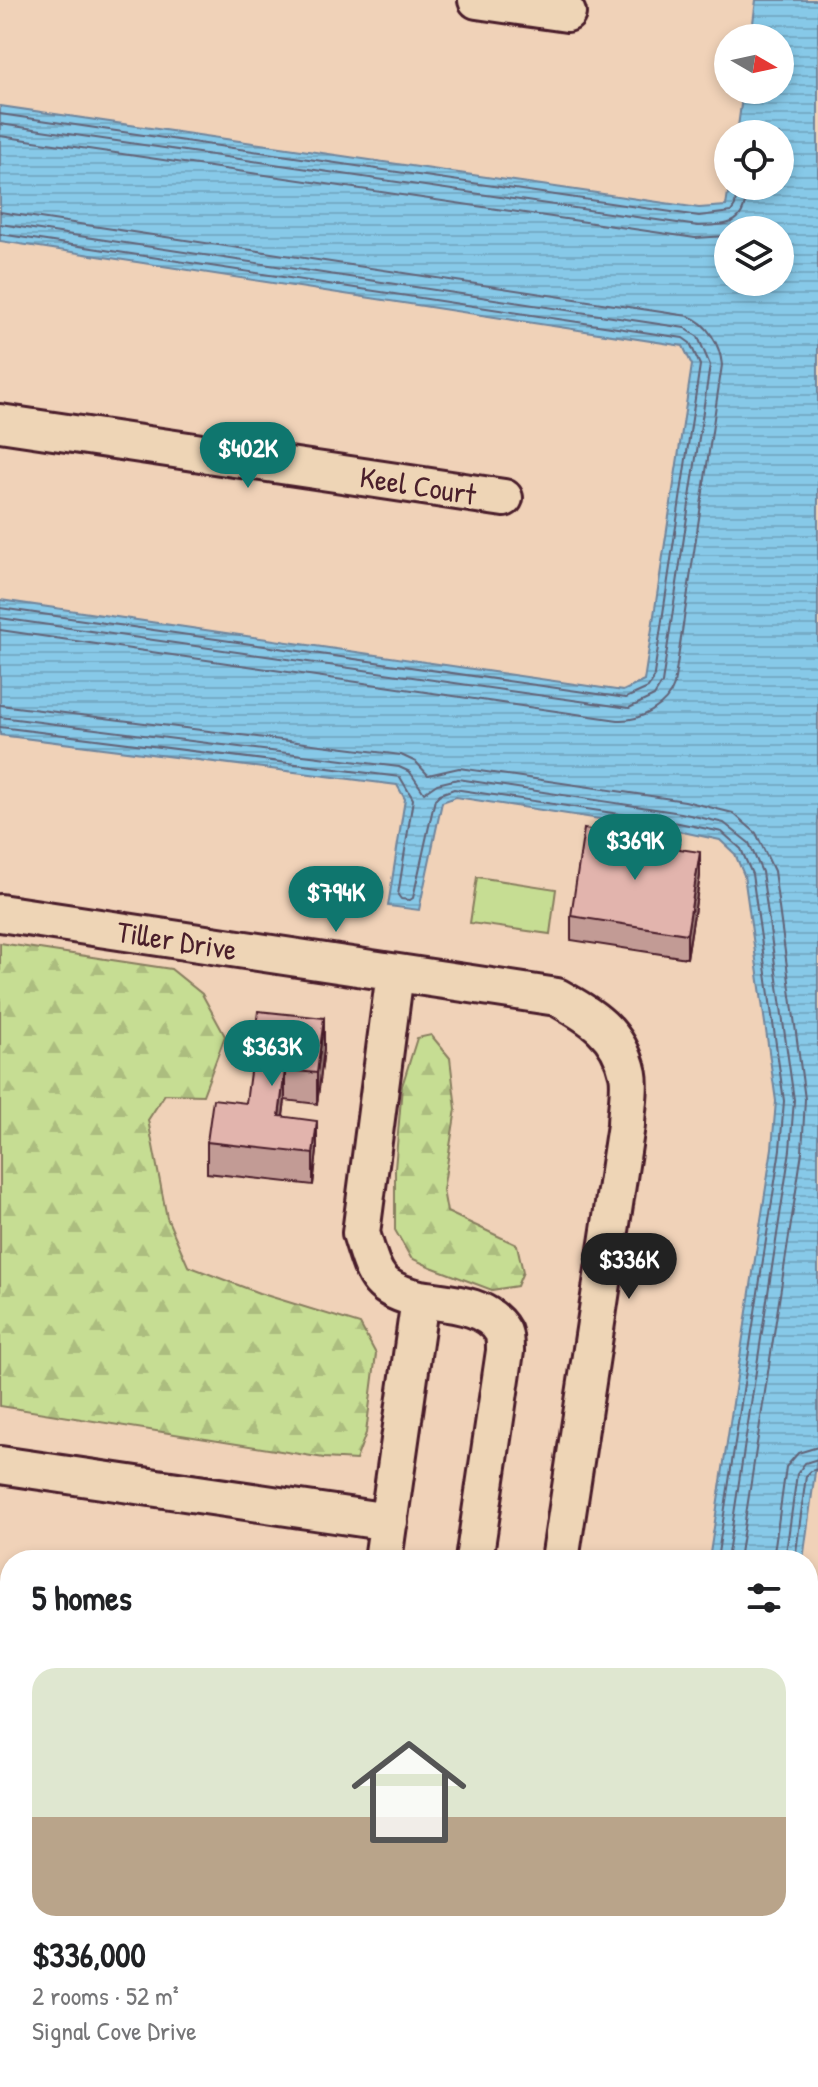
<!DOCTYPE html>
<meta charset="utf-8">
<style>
body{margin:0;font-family:"Patrick Hand",sans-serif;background:#f2f2f2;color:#202124;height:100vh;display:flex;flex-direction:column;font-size:30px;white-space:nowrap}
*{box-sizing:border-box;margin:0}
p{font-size:26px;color:#757577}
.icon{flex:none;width:44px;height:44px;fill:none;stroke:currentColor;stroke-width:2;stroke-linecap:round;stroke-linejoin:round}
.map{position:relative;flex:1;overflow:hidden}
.panel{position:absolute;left:0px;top:1550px;width:818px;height:538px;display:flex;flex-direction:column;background:#fff;border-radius:32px 32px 0 0;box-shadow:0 4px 12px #0003}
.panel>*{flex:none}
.needle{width:52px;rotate:99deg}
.buttons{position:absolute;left:714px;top:24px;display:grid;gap:16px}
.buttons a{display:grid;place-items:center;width:80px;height:80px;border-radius:50%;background:#fff;box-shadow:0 4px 12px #0003;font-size:40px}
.price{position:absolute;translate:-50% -68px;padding:0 18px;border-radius:28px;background:#0f766e;color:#fff;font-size:26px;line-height:52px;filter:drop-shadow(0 2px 4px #0008)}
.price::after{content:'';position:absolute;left:50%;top:48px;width:24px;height:18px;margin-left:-12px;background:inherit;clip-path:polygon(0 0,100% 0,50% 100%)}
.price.selected{background:#222;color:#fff}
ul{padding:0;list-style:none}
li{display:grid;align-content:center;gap:16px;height:424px;padding:0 32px}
li span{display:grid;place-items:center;height:248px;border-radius:24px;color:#555}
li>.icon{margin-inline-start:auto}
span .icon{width:144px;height:144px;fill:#fffc;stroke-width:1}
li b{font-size:34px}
h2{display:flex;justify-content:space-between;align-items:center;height:96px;padding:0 32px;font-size:34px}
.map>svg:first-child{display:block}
</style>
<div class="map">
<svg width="818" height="2087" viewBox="0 0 818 2087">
<defs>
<pattern id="forest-firs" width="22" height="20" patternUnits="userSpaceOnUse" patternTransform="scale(2)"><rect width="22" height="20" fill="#c6dd93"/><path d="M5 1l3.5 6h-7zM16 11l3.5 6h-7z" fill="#acbd7f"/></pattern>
<pattern id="water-rules" width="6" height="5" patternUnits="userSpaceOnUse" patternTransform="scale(2)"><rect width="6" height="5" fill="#87c9e8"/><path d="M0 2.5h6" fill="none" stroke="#76acc7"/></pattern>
</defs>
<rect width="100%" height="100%" fill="#f0d2b8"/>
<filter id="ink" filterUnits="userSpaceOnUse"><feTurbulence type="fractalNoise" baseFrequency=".0125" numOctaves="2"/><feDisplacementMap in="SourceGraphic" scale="16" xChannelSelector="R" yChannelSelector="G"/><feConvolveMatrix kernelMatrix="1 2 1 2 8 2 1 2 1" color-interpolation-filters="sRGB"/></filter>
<g filter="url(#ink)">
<path fill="url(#forest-firs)" stroke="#887e5f" stroke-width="2" d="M 0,943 L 171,969 L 202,994 L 225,1036 L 203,1095 L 165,1094 L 148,1120 L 167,1218 L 188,1266 L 259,1293 L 360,1324 L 376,1354 L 366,1433 L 356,1460 L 324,1458 L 0,1406 Z
M 431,1035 L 450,1058 L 456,1109 L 443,1190 L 447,1212 L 517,1245 L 523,1272 L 517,1286 L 492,1290 L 431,1267 L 411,1258 L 395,1230 L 395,1169 L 402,1086 L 417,1038 Z"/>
<path fill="#c6dd93" stroke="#887e5f" stroke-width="2" d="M 477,877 L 556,889 L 550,934 L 470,923 Z"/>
<path fill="url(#water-rules)" stroke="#6f859c" stroke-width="2" fill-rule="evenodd" d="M 756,0 L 818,0 L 818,1450 L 803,1560 L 709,1560 L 772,1148 L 776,1101 L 744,875 L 735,854 L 720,840 L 678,831 L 456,797 L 442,802 L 419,910 L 388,906 L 405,799 L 397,785 L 0,735 L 0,600 L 623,691 L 644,681 L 692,365 L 683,346 L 0,241 L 0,106 L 699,208 L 726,206 L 729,186 L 780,186 L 780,134 L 737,134 L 743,90 L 780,90 L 780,38 L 751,38 ZM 728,230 L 780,230 L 780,282 L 728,282 Z
M 630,2078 L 731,2078 L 729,2087 L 629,2087 Z"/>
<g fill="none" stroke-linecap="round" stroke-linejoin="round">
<path stroke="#626377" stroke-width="2" d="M 0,114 L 699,216 L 731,212 L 735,206 L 737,186
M 0,124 L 698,226 C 733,225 745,225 747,186
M 0,136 L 695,238 L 728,236
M 0,212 L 688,316 C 708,323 720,345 722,365 L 674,685 C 667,707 640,721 618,720 L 0,630
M 0,224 L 685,328 L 698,337 L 710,365 L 662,683 L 654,696 L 629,708 L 0,618
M 0,234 L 683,338 L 690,343 L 700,365 L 653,681 L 648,688 L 626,698 L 0,608
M 0,705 L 401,755 L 416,762 L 428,775 L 459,768 L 685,801 L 733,813 L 756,833 L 774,871 L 805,1099 L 802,1152 L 739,1560
M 0,717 L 399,767 L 410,772 L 424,793 L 437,784 L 458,779 L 681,813 L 724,823 L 749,843 L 762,872 L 794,1100 L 790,1150 L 727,1560
M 0,727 L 400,777 L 413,799 L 398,895 L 401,899 L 410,900 L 413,898 L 435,799 L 440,794 L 454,789 L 679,823 L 722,832 L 741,849 L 752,874 L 784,1101 L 780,1149 L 717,1560
M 773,1560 L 786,1467 L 798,1453 L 818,1447
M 785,1560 L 797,1474 L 805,1463 L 818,1459
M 795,1560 L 806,1476 L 811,1471 L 818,1469"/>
<g stroke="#4a1f2b" stroke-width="42">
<path id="minor" d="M 477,0 L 567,13
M 0,423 L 504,498
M 0,913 L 557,997 C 591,1016 619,1032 628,1074 C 631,1089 626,1110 626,1125 L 560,1560
M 395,973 L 361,1233 C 374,1274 375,1289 420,1299
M 0,1465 L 389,1522
M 383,1560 L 420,1299 C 447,1303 488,1304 503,1332 C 505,1337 505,1346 505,1351 L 474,1560
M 0,1742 L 10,1744
M 307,2087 L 309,2078
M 397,2087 L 398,2078
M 481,2087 L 482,2078"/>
</g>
<use href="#minor" stroke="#eed5b6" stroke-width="36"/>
</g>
<path fill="#c29b95" stroke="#4a1f2b" stroke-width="2" d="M 680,849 L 700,876 L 687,958 L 571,940 L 571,916 Z
M 324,1018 L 324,1049 L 317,1104 L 285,1100 L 283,1116 L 317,1151 L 313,1185 L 207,1173 L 207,1142 L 246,1103 Z
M 0,1837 L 10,1838 L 10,1979 L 0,1977 Z"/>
<path fill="#9e7e79" stroke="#4a1f2b" stroke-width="2" d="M 700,852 L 700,876 L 687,958 L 687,934 Z
M 324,1018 L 324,1049 L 317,1104 L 317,1073 Z
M 285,1070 L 285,1100 L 279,1146 L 279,1116 Z
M 317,1121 L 317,1151 L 313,1185 L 313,1154 Z"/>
<path fill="#e2b4ad" stroke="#4a1f2b" stroke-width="2" d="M 584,829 L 680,844 L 679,849 L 700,852 L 687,934 L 571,916 Z
M 258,1011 L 324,1018 L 317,1073 L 285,1070 L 279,1116 L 317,1121 L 313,1154 L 207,1142 L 213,1099 L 246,1103 Z
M 0,1837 L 10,1838 L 10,1948 L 0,1947 Z
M 0,2080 L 11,2082 L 10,2087 L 0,2087 Z"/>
</g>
<g text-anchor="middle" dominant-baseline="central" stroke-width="8" stroke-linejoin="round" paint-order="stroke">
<g font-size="30" fill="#4a1f2b" stroke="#eed5b6">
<text transform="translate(418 485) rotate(9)">Keel Court</text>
<text transform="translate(177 940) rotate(9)">Tiller Drive</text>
</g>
</g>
</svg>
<div class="buttons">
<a><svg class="needle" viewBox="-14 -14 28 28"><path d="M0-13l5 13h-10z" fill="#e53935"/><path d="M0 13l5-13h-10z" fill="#757577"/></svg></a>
<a><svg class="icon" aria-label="locate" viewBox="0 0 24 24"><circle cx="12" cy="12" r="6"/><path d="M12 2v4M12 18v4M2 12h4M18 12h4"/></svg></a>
<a><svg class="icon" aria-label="layers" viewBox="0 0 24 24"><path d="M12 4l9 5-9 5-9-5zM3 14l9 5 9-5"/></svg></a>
</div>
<b class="price" style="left:248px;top:490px">$402K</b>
<b class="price" style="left:635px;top:882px">$369K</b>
<b class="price" style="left:336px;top:934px">$794K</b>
<b class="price" style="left:272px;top:1088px">$363K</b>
<b class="price selected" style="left:629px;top:1301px">$336K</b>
<section class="panel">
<h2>5 homes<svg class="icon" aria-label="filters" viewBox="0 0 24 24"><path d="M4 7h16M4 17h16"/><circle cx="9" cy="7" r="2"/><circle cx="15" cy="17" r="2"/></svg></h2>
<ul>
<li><span style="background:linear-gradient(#dfe7d0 60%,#b9a48a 0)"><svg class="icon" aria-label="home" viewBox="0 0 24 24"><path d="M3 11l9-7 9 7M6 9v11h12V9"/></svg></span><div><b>$336,000</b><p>2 rooms · 52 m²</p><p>Signal Cove Drive</p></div></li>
</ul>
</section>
</div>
